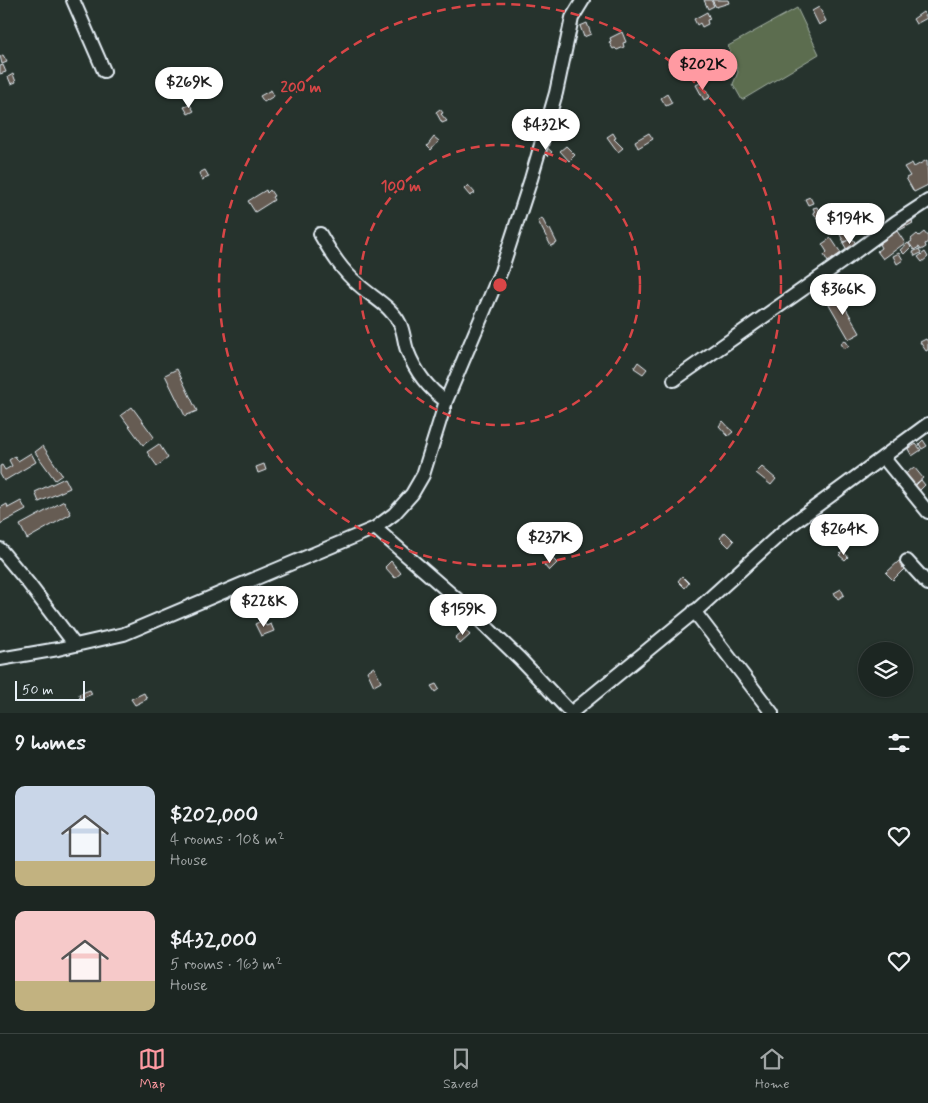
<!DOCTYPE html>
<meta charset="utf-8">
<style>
body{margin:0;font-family:Mynerve,sans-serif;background:#252e2a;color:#f1f3f6;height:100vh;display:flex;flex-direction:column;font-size:19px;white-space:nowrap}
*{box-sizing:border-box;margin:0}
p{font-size:16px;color:#a0a5a5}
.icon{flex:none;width:28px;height:28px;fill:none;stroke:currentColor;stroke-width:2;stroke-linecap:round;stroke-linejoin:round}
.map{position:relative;height:713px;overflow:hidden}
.side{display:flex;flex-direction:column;background:#1c2622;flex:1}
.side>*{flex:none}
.tools{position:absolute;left:858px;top:642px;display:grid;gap:10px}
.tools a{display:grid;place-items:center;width:55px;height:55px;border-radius:50%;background:#1c2622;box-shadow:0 1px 4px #0004,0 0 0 1px #3a4340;font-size:25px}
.scale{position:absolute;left:15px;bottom:12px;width:70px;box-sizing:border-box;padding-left:5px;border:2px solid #e8f1f8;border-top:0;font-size:14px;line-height:18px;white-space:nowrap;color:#e8f1f8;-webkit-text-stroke:4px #26332d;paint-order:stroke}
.price{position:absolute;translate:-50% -42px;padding:0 11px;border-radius:18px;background:#fff;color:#222;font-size:16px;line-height:32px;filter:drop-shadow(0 1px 2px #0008)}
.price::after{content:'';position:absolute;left:50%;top:30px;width:15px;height:11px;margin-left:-8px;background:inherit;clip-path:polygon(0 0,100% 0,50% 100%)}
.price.selected{background:#ff9aa2;color:#111}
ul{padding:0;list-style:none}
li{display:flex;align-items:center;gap:15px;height:125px;padding:0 15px}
li span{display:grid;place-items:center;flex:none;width:140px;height:100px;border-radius:10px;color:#555}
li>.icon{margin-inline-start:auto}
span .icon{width:60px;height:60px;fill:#fffc;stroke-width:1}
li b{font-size:21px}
h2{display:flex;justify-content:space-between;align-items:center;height:60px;padding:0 15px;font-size:21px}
.tabs{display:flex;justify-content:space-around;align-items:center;height:70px;border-top:1px solid #3a4340;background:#1c2622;font-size:14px;color:#a0a5a5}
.tabs a{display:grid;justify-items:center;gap:2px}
.tabs .selected{color:#ff9aa2}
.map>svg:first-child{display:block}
</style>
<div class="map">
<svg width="928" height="713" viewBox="0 0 928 713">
<rect width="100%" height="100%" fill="#26332d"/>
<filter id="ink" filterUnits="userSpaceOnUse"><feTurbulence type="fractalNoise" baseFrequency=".02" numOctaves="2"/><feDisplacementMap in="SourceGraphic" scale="10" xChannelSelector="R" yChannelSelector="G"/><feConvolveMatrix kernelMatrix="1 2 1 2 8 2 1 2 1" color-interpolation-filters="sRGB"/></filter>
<g filter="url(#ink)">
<path fill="#5c6d50" stroke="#a2afa4" d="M 797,8 L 819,54 L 742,100 L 733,84 L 738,72 L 728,46 Z"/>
<path fill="#665b52" stroke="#e8f1f8" d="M 704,0 L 711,0 L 714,6 L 708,9 Z
M 712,0 L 728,0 L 729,3 L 716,7 Z
M 819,7 L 826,21 L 819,25 L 812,11 Z
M 707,12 L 710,19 L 707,20 L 708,24 L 702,27 L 700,23 L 697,25 L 694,19 Z
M 923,12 L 927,18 L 916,24 L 913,19 Z
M 587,23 L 591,34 L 584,37 L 580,26 Z
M 622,32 L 626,42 L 623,43 L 624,47 L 617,50 L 615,48 L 613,49 L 609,42 L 611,41 L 610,38 Z
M 686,52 L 693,66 L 688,68 L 681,55 Z
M 3,55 L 7,62 L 2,64 L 0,56 Z
M 3,65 L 6,72 L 0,74 L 0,66 Z
M 13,74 L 16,82 L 11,84 L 8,77 Z
M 702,82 L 710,97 L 704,100 L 696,85 Z
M 271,90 L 274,96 L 264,102 L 260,96 Z
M 667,94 L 672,103 L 666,106 L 661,98 Z
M 190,105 L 194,111 L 188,114 L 184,107 Z
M 440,109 L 443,113 L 441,114 L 447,121 L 442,123 L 436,112 Z
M 563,115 L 569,124 L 555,132 L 550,123 Z
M 613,133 L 616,138 L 614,139 L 623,148 L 618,152 L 607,137 Z
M 649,133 L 653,139 L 638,148 L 635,141 Z
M 434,137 L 439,141 L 431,150 L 427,146 Z
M 544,145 L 552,152 L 548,156 L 541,149 Z
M 566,146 L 575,155 L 569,161 L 560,151 Z
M 927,160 L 928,185 L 914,192 L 906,178 L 910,176 L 904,167 L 912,163 L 914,167 Z
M 205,170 L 209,177 L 202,180 L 199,173 Z
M 468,185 L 475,193 L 470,196 L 464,189 Z
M 266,190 L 267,193 L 270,190 L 274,196 L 272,197 L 274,200 L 255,212 L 248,201 Z
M 810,197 L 813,203 L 808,205 L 805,199 Z
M 817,207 L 821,216 L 817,218 L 813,212 L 815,212 L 813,208 Z
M 847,209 L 849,212 L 840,216 L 839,213 Z
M 850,212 L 856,223 L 850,226 L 847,223 L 844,224 L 840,217 Z
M 916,212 L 919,216 L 912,222 L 913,223 L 900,230 L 896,225 Z
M 542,218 L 548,230 L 550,229 L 557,243 L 551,246 L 538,221 Z
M 856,224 L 861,226 L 856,234 L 852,232 Z
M 844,228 L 850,239 L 844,242 L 838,231 Z
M 897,231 L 905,243 L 883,259 L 877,251 L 881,248 L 879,244 Z
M 924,232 L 928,237 L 928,242 L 925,244 L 926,247 L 921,250 L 919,247 L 914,250 L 909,243 L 912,241 L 911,239 L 917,234 L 919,236 Z
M 831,238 L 841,253 L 828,262 L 824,255 L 827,252 L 822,244 Z
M 850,239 L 851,241 L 853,239 L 858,247 L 849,253 L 843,243 Z
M 908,243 L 911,247 L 904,254 L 900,250 Z
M 919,249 L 921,253 L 915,256 L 913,252 Z
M 925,252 L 928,257 L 922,262 L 918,257 Z
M 899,253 L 903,260 L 897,264 L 893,256 Z
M 833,289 L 835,293 L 826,298 L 824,294 Z
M 837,293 L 860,333 L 849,339 L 826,299 Z
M 926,339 L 928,342 L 928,350 L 926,351 L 920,342 Z
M 845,340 L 849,346 L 844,349 L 841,343 Z
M 638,362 L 647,369 L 643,374 L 634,368 Z
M 177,369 L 197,411 L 185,416 L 165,375 Z
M 132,407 L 154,437 L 143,445 L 121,415 Z
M 723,421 L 733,432 L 728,436 L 719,426 Z
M 923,440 L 927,446 L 922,449 L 919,444 Z
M 159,444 L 168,458 L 157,466 L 147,452 Z
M 916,444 L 921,450 L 912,456 L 908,449 Z
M 43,446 L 62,475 L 55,480 L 35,452 Z
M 31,453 L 36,462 L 4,481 L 0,474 L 0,466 L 2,465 L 5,470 L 12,466 L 9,460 L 15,456 L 18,461 Z
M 264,464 L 266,470 L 258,473 L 256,467 Z
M 762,467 L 776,479 L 771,485 L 756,473 Z
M 914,467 L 923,478 L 912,487 L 903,476 Z
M 65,478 L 70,488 L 39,502 L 35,492 Z
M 921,480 L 925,485 L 918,492 L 914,487 Z
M 21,501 L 26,510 L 0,524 L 0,508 L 7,504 L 8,508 Z
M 64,501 L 71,514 L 27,539 L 20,525 Z
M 725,532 L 734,541 L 729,547 L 720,538 Z
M 844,541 L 848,546 L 845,550 L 840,545 Z
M 843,551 L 848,557 L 845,560 L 839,555 Z
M 552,558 L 557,563 L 549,571 L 544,565 Z
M 900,560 L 906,567 L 893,580 L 886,573 Z
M 391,561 L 401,573 L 395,578 L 385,567 Z
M 682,576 L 689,583 L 685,588 L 678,581 Z
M 841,589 L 844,595 L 838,599 L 834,593 Z
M 263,620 L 266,626 L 271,624 L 274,631 L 261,636 L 255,624 Z
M 465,629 L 470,635 L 460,644 L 455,638 Z
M 864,657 L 866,661 L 861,665 L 858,662 Z
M 374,667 L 381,682 L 374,686 L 367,671 Z
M 436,684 L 439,689 L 435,692 L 431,686 Z
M 90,690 L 92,694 L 80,699 L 79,694 Z
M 144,693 L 147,699 L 135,705 L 131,699 Z"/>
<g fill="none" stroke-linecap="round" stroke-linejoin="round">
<g stroke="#e8f1f8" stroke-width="16">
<path id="minor" d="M 73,0 L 104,71
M 320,234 C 331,253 342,271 359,285 C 373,298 391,306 400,324 C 404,332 404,342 407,350 C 415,371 427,388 446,401
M 674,380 L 843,261 L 896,222 L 928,201
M 883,457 L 928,512
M 375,528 L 466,607 L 520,659 L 571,713
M 0,549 L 29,584 L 75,645
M 907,561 L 928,584
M 694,611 L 772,713
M 0,659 L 58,649 L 124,634 L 375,528 L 394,514 L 412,494 L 423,475 L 446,401 L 501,271 L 531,179 L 556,93 L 572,18 L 583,0
M 572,712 L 699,608 L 788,527 L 928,424"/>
</g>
<use href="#minor" stroke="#26332d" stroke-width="12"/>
</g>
</g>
<g fill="none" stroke="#d94647" stroke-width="2.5" stroke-dasharray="9 6">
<circle cx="500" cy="285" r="140"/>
<circle cx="500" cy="285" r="281"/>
</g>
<circle cx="500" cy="285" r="8" fill="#d94647" stroke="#26332d" stroke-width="2.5"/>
<g font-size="15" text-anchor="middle" font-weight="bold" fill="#d94647" stroke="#26332d" stroke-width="4" stroke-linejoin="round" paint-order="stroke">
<text x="301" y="92">200 m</text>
<text x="401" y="191">100 m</text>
</g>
</svg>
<div class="tools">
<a><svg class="icon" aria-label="layers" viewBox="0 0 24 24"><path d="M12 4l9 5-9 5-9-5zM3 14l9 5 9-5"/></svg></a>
</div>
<div class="scale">50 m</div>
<b class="price selected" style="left:703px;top:91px">$202K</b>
<b class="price" style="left:189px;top:109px">$269K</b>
<b class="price" style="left:546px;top:151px">$432K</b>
<b class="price" style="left:850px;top:245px">$194K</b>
<b class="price" style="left:843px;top:316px">$366K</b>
<b class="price" style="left:844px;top:556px">$264K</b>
<b class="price" style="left:550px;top:564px">$237K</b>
<b class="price" style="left:264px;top:628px">$228K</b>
<b class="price" style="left:463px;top:636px">$159K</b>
</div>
<section class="side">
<h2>9 homes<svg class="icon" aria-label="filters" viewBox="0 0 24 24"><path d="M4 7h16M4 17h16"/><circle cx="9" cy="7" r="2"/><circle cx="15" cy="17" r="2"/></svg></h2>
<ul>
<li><span style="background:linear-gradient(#c9d6e8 75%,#c2b280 0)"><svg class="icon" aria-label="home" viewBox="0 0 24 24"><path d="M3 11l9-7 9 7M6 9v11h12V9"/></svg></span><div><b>$202,000</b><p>4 rooms · 108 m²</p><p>House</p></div><svg class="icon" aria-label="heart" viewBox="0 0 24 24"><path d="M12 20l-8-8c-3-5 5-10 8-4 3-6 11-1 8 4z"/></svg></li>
<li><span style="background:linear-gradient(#f6c9c9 70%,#c2b280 0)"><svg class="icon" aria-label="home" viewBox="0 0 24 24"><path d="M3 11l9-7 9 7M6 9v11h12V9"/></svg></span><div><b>$432,000</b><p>5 rooms · 163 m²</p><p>House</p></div><svg class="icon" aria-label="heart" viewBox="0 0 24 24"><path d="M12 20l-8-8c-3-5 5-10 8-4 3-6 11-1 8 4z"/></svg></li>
</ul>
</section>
<nav class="tabs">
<a class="selected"><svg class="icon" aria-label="map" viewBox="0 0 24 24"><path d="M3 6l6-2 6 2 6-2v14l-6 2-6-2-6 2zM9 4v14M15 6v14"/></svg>Map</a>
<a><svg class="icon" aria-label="saved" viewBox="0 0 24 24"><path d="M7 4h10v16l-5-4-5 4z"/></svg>Saved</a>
<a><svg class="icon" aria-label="home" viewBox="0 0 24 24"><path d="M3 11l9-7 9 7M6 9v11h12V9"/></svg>Home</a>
</nav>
